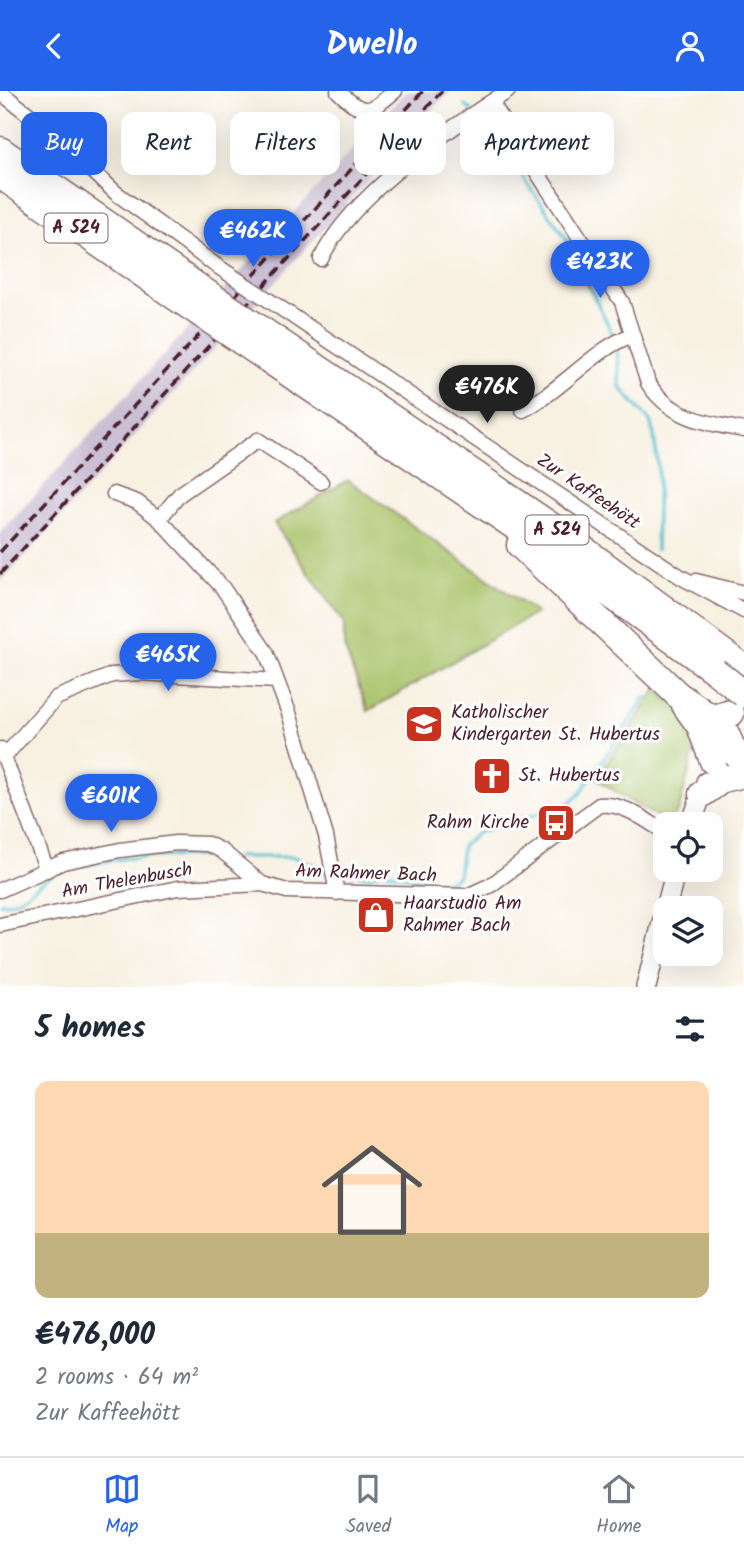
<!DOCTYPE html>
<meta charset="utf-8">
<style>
body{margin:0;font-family:Kalam,sans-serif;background:#f2f2f3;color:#1f2937;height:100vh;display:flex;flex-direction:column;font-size:26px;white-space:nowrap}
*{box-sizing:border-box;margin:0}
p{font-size:23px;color:#747a83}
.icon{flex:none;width:38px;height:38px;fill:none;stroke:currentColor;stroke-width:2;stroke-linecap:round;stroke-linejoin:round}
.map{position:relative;height:896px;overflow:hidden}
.side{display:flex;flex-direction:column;background:#fff;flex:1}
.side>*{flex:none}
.banner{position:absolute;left:21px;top:21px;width:704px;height:63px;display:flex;gap:14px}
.tools{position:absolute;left:653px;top:721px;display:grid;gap:14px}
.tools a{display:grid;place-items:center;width:70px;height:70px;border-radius:14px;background:#fff;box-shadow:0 7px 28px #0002;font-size:35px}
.price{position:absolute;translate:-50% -60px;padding:0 16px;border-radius:24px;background:#2563eb;color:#fff;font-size:23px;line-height:46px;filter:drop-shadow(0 2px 4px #0008)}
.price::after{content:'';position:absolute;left:50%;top:42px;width:21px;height:16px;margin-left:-10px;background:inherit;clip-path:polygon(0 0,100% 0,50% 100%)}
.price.active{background:#222;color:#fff}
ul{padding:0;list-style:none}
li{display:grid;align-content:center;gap:14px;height:371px;padding:0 35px}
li+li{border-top:2px solid #e0e1e3}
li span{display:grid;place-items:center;height:217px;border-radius:14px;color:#555}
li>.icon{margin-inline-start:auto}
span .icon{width:126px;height:126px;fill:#fffc;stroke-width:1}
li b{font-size:30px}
h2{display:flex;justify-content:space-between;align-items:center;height:84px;padding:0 35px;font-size:30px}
.chip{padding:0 24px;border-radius:14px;background:#fff;box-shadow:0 7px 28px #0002;font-size:24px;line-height:63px}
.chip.active{background:#2563eb;color:#fff}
header{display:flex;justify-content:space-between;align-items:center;height:91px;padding:0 35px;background:#2563eb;color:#fff;font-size:32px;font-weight:800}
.dock{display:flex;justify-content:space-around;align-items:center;height:98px;border-top:2px solid #e0e1e3;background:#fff;font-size:19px;color:#747a83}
.dock a{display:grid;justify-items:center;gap:4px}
.dock .active{color:#2563eb}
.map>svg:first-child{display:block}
</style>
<header><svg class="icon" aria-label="back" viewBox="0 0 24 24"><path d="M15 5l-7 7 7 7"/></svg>Dwello<svg class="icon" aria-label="person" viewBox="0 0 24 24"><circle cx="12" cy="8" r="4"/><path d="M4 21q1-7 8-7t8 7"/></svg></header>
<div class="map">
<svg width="744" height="896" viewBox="0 0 744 896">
<rect width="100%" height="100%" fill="#fff"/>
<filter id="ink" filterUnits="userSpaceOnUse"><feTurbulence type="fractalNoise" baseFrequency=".0143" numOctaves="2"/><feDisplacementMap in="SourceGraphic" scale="14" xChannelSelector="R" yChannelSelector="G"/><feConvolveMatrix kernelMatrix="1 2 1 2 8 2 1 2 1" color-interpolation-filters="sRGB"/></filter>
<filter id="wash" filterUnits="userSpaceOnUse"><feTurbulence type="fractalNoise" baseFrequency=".00686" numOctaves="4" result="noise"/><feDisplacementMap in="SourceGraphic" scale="28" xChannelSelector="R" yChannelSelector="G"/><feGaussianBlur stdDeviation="1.57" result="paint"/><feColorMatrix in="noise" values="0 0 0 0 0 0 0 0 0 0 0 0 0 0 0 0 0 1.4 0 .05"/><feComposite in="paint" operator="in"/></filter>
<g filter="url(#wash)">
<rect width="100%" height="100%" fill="#f8f1e2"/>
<path fill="#cbbfd4" d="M 406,0 L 450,0 L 0,492 L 0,442 Z"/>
<path fill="#a8c369" stroke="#79714a" stroke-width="2" d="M 348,389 L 536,522 L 368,620 L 344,555 L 344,533 L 274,432 Z
M 656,599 L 684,621 L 698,645 L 679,719 L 671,728 C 653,729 612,698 596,687 Z"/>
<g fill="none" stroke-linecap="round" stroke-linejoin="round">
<path stroke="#53bece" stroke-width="3.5" d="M 465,14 L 472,20
M 478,24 L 564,144 L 614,246
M 617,257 L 620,296 L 650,330 L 654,344 L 658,378 L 656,459
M 236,766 L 294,766 L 327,779
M 338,781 L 368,785 L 384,780 L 435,792 L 448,791 L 458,785 L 462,755 L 479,741 L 567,714 L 579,704 L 646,606
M 0,812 C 25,813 34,791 55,783 C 106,764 168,764 221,765"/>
</g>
</g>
<g filter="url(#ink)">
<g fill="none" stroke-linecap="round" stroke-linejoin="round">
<g stroke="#87686b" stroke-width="17">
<path id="street" d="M 338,0 C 364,25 368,23 395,0
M 0,1 L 49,39 L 116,102 L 214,173
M 491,11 L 622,211 L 648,292 C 670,327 706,332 744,339
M 321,168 C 350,105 450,37 508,0
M 273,212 L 681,486 L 744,520
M 523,319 C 562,299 594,258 632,244
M 114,403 L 137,411 L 159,428 L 222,496 L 266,561 L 289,622 L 326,745 L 337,802
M 159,428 L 180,403 L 258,349 L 321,391
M 696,490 L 744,502
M 1,658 L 47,779
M 4,666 L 56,607 L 112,584 L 140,582 L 277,590
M 0,799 L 63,771 L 120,759 L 176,752 L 208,753 L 222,760 L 262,793 L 287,800 L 467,805 L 491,794 L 599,714 C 623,711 645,729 665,741
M 0,834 L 178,797 L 262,793"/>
</g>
<g stroke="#87686b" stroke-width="22">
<path id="secondary" d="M 691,733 L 706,691
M 666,817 L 676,779
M 646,896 L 665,820"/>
</g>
<g stroke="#87686b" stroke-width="29">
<path id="highway" d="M 0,59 L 198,196
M 0,84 L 183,211
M 253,233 L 560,441 L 744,577
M 241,250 L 551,460 L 715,580
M 520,454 L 678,604 L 711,627 L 731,622
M 685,614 L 700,635 L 713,670
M 724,639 L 734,661 L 744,670
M 702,703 L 723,688 L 744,683"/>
</g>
<use href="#street" stroke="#fff" stroke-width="14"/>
<use href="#secondary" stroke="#fff" stroke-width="19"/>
<use href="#highway" stroke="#fff" stroke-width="26"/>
<path stroke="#4a1f2b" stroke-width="3.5" stroke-dasharray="10 5" stroke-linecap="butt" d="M 0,461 L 423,0
M 0,483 L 442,0"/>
<g stroke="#87686b" stroke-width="17" stroke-linecap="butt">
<path id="street-bridge" d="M 214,173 L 273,212"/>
</g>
<g stroke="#87686b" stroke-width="29" stroke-linecap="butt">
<path id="highway-bridge" d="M 198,196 L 253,233
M 183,211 L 241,250
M 715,580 L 744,603"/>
</g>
<use href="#street-bridge" stroke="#fff" stroke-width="14"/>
<use href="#highway-bridge" stroke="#fff" stroke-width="26"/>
</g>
</g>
<defs>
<g id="school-square" transform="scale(2.0125)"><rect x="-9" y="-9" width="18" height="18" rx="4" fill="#c8321e" stroke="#fff"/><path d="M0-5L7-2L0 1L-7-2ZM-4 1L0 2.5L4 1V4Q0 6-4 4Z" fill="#fff"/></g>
<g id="church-square" transform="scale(2.0125)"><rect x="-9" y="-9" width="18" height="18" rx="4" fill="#c8321e" stroke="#fff"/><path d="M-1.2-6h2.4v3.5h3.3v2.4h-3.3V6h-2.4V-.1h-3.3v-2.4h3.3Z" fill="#fff"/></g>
<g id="bus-square" transform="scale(2.0125)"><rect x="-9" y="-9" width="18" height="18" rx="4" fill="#c8321e" stroke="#fff"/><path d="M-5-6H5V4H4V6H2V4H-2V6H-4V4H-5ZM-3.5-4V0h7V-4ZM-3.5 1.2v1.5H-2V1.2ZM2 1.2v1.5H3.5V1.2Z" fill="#fff"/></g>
<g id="shop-square" transform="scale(2.0125)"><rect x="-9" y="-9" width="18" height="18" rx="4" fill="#c8321e" stroke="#fff"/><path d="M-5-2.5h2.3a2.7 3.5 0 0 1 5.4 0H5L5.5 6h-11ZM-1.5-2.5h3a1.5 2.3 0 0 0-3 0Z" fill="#fff"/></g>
</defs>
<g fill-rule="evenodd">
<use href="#school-square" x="424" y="633"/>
<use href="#church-square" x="492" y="685"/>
<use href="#bus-square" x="556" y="732"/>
<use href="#shop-square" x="376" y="824"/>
</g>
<g text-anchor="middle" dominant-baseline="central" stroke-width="6" stroke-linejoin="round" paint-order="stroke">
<g fill="#fff" stroke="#80626b" stroke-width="2">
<rect x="44.5" y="122.5" width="63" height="29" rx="5"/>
<rect x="525.5" y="424.5" width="63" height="29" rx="5"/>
</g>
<g font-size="18" font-weight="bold" fill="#4a1f2b">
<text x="76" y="137">A 524</text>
<text x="557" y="439">A 524</text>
</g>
<g font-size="19" fill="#4a1f2b" stroke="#fff">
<text transform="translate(588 401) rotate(34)">Zur Kaffeehött</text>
<text transform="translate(366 783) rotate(2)">Am Rahmer Bach</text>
<text transform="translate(127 790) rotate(-10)">Am Thelenbusch</text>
</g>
<g font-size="19" fill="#4a1f2b" stroke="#fff" text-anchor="start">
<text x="451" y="622">Katholischer<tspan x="451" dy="22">Kindergarten St. Hubertus</tspan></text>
<text x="519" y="685">St. Hubertus</text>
<text x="529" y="732" text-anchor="end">Rahm Kirche</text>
<text x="403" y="813">Haarstudio Am<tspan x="403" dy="22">Rahmer Bach</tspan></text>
</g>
</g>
</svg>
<div class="tools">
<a><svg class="icon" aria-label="locate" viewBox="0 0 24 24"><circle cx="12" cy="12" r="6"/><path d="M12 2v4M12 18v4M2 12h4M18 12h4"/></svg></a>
<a><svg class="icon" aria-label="layers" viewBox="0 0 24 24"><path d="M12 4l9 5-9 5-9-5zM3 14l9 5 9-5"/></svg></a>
</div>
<b class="price" style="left:253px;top:178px">€462K</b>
<b class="price" style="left:600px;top:209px">€423K</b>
<b class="price active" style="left:487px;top:334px">€476K</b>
<b class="price" style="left:168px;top:602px">€465K</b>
<b class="price" style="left:111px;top:743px">€601K</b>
<div class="banner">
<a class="chip active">Buy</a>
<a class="chip">Rent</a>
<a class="chip">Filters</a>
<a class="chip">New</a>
<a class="chip">Apartment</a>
</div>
</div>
<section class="side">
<h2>5 homes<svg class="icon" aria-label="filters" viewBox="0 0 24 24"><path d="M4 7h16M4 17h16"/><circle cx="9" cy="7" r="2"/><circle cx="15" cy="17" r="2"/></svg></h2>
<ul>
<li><span style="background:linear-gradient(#ffd9b3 70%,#c2b280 0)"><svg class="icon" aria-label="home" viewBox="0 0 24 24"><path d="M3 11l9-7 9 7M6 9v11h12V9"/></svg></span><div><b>€476,000</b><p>2 rooms · 64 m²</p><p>Zur Kaffeehött</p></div></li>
</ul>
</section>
<nav class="dock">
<a class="active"><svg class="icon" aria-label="map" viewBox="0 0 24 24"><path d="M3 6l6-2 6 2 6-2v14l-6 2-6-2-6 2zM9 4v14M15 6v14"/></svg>Map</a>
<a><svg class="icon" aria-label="saved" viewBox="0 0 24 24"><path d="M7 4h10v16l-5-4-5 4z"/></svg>Saved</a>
<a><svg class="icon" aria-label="home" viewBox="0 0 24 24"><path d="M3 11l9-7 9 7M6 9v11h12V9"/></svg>Home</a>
</nav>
